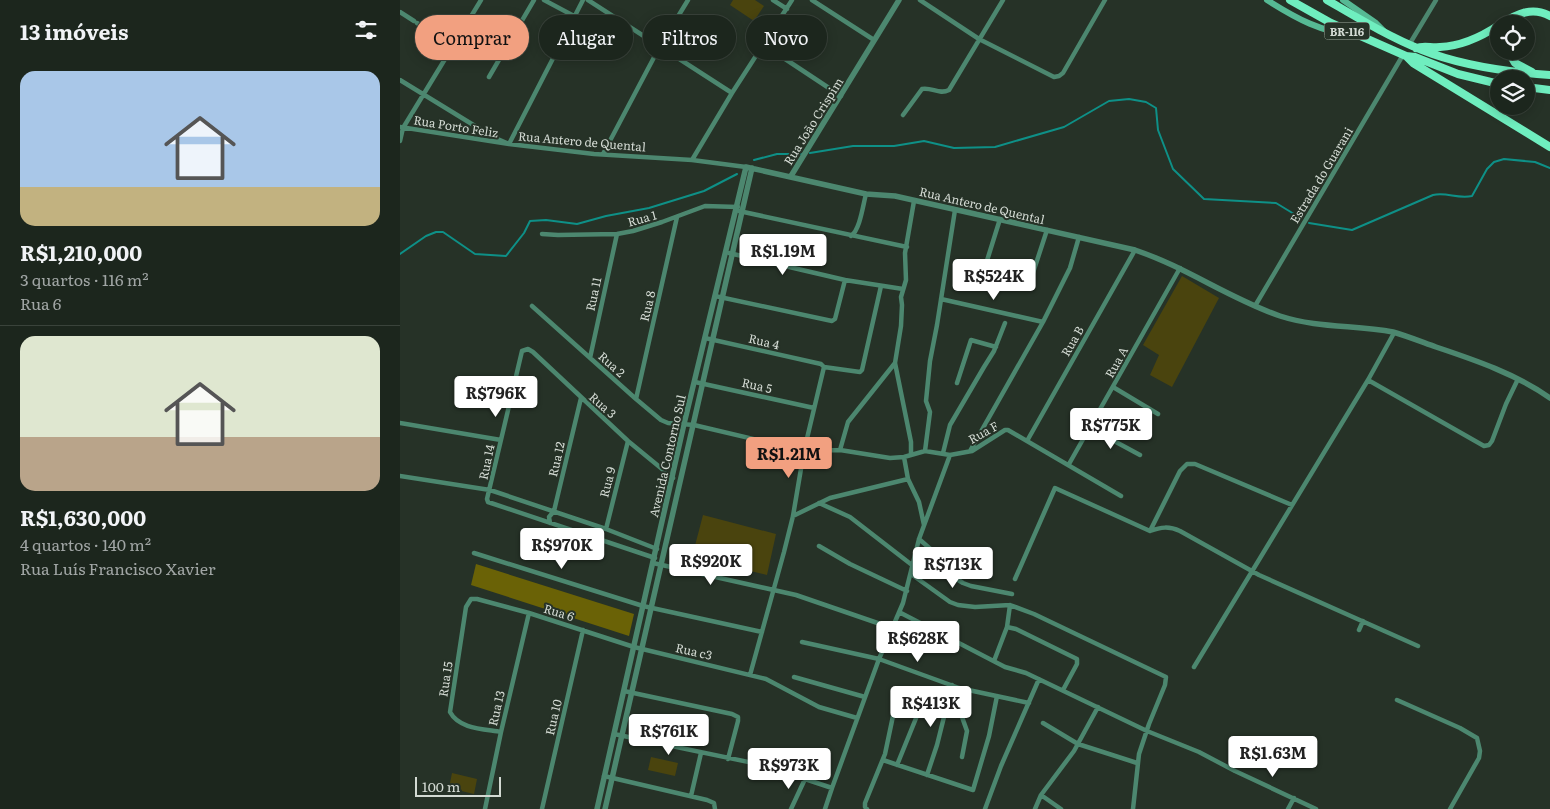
<!DOCTYPE html>
<html lang="pt">
<meta charset="utf-8">
<style>
body{margin:0;font-family:Literata,serif;background:#29322a;color:#f1f3f6;height:100vh;display:flex;flex-direction:column;font-size:19px;white-space:nowrap}
*{box-sizing:border-box;margin:0}
p{font-size:16px;color:#a0a5a4}
.icon{flex:none;width:28px;height:28px;fill:none;stroke:currentColor;stroke-width:2;stroke-linecap:round;stroke-linejoin:round}
.map{position:relative;flex:1;overflow:hidden}
.panel{display:flex;flex-direction:column;background:#1c261d;width:400px}
.panel>*{flex:none}
.guide{position:absolute;left:15px;top:15px;width:475px;height:45px;display:flex;gap:10px}
.buttons{position:absolute;left:1090px;top:15px;display:grid;gap:10px}
.buttons a{display:grid;place-items:center;width:45px;height:45px;border-radius:50%;background:#1c261d;box-shadow:0 2px 12px #0003,0 0 0 1px #3a433b;font-size:25px}
.scale{position:absolute;left:15px;bottom:12px;width:86px;box-sizing:border-box;padding-left:5px;border:2px solid #d3dad3;border-top:0;font-size:14px;line-height:18px;white-space:nowrap;color:#d3dad3;-webkit-text-stroke:4px #263227;paint-order:stroke}
.price{position:absolute;translate:-50% -42px;padding:0 11px;border-radius:5px;background:#fff;color:#222;font-size:16px;line-height:32px;filter:drop-shadow(0 1px 2px #0008)}
.price::after{content:'';position:absolute;left:50%;top:30px;width:15px;height:11px;margin-left:-8px;background:inherit;clip-path:polygon(0 0,100% 0,50% 100%)}
.price.on{background:#f2a080;color:#111}
ul{padding:0;list-style:none}
li{display:grid;align-content:center;gap:10px;height:265px;padding:0 20px}
li+li{border-top:1px solid #3a433b}
li span{display:grid;place-items:center;height:155px;border-radius:15px;color:#555}
li>.icon{margin-inline-start:auto}
span .icon{width:90px;height:90px;fill:#fffc;stroke-width:1}
li b{font-size:21px}
h2{display:flex;justify-content:space-between;align-items:center;height:60px;padding:0 20px;font-size:21px}
.chip{padding:0 18px;border-radius:22px;background:#1c261d;box-shadow:0 2px 12px #0003,0 0 0 1px #3a433b;font-size:18px;line-height:45px}
.chip.on{background:#f2a080;color:#111}
main{display:flex;flex:1;min-height:0}
.map>svg:first-child{display:block}
</style>
<main>
<section class="panel">
<h2>13 imóveis<svg class="icon" aria-label="filters" viewBox="0 0 24 24"><path d="M4 7h16M4 17h16"/><circle cx="9" cy="7" r="2"/><circle cx="15" cy="17" r="2"/></svg></h2>
<ul>
<li><span style="background:linear-gradient(#a9c7e8 75%,#c2b280 0)"><svg class="icon" aria-label="home" viewBox="0 0 24 24"><path d="M3 11l9-7 9 7M6 9v11h12V9"/></svg></span><div><b>R$1,210,000</b><p>3 quartos · 116 m²</p><p>Rua 6</p></div></li>
<li><span style="background:linear-gradient(#dfe7d0 65%,#b9a48a 0)"><svg class="icon" aria-label="home" viewBox="0 0 24 24"><path d="M3 11l9-7 9 7M6 9v11h12V9"/></svg></span><div><b>R$1,630,000</b><p>4 quartos · 140 m²</p><p>Rua Luís Francisco Xavier</p></div></li>
</ul>
</section>
<div class="map">
<svg width="1150" height="809" viewBox="0 0 1150 809">
<rect width="100%" height="100%" fill="#263227"/>
<path fill="#4a440e" d="M 333,0 L 355,0 L 364,6 L 354,21 L 330,5 Z
M 782,276 L 819,298 L 772,387 L 750,375 L 759,355 L 743,345 Z
M 303,515 L 376,534 L 367,575 L 292,557 Z
M 251,757 L 278,763 L 275,776 L 248,770 Z
M 52,773 L 77,779 L 74,794 L 49,788 Z"/>
<path fill="#6a6206" d="M 76,564 L 234,614 L 229,636 L 71,585 Z"/>
<g fill="none" stroke-linecap="round" stroke-linejoin="round">
<path stroke="#0e9087" stroke-width="2" d="M 410,153 L 453,146 L 494,146 L 524,141 L 554,148 L 595,147 L 664,127 L 709,101 L 729,99 L 746,102 L 756,108 L 758,130 L 773,169 L 804,199 L 876,203 L 899,217
M 354,160 L 377,154 L 401,154
M 909,223 L 952,230 L 1033,195 C 1047,192 1057,199 1072,196 L 1087,169 L 1094,162 L 1104,159 L 1135,162 L 1150,168
M 0,254 L 26,236 L 36,232 L 43,232 L 75,254 L 106,256 L 124,233 L 130,221 L 146,220 L 177,224 L 206,216 L 249,208 L 304,191 L 337,174"/>
<path stroke="#4c876f" stroke-width="4.5" d="M 144,0 L 174,16
M 188,0 L 332,93
M 373,0 L 387,9
M 412,0 L 474,40
M 520,0 L 579,39 L 654,77 L 659,76 L 663,73 L 705,0
M 0,12 L 14,21
M 17,23 L 54,46
M 364,45 L 441,96
M 1009,45 L 1036,0
M 89,77 L 134,0
M 0,80 L 93,137 L 109,144 L 194,154 L 292,160 L 346,167
M 503,115 L 522,89 C 532,87 539,95 549,90 L 603,0
M 0,127 L 109,144 L 183,0
M 0,141 L 3,128 L 81,0
M 203,154 L 260,46 L 288,0
M 292,160 L 332,93 L 392,0
M 339,211 L 507,247
M 142,234 L 158,235 L 217,234 L 233,231 L 262,222 L 305,206 L 338,207
M 451,236 C 460,230 463,205 466,194
M 329,253 L 445,280 L 503,289
M 591,273 L 586,270 L 585,267 L 600,219
M 629,285 L 647,230
M 315,296 L 432,321 L 435,319 L 445,280
M 541,299 L 643,322
M 132,306 L 236,399 L 261,420 L 268,423 L 294,425 L 404,451 L 440,450 L 490,458 L 504,457 L 525,451 L 550,455 L 572,451 L 605,430 L 608,430 L 721,496
M 855,306 L 1003,55
M 305,338 L 421,364 L 424,367 L 404,451 L 393,516 L 384,552 L 350,675
M 190,358 L 217,234
M 424,367 L 460,372 L 462,370 L 481,286
M 968,380 L 1084,446 L 1089,445 L 1092,441 L 1106,404 L 1118,379
M 295,382 L 414,408
M 557,383 L 571,340 L 596,347
M 713,387 L 758,414
M 236,399 L 277,217
M 0,423 L 101,440
M 690,428 L 740,455
M 627,441 L 735,250
M 440,450 L 448,422 L 495,363
M 525,451 L 530,412 L 526,401 L 530,361 L 537,325 L 555,210
M 570,451 L 643,322 L 670,268 L 679,237
M 543,453 L 550,425 L 584,367 L 594,351 L 605,323
M 511,454 L 511,442 L 495,363 L 501,326 L 502,305 L 501,297 L 506,280 L 505,253 L 514,201
M 504,457 L 508,479 L 519,502 L 524,525
M 669,464 L 780,268
M 0,476 L 90,490 L 206,529 L 257,549
M 419,503 L 450,517 L 512,565
M 393,516 L 430,498 L 508,479
M 150,523 L 149,517 L 154,511 L 181,398
M 206,529 L 228,441
M 750,531 L 780,471 L 787,464 L 795,464 L 892,505
M 519,539 L 535,553 L 555,578 L 563,583 L 571,586 L 612,594
M 419,546 L 450,564 L 507,591
M 74,553 L 243,606 L 362,632
M 255,558 L 88,502 L 87,499 L 122,351 L 128,349 L 133,352 L 228,441 L 273,478
M 253,563 L 396,595 L 492,628
M 511,574 L 550,602 L 558,605 L 575,607 L 610,605 L 634,614 L 766,677 L 765,685 L 749,724 L 739,754 L 733,809
M 615,579 L 655,488 L 750,531 C 761,527 769,526 780,531 L 859,575 L 1018,646
M 499,612 L 605,667 L 626,673 L 747,731 L 799,752 L 835,771 L 916,809
M 607,627 L 610,605
M 959,630 L 963,621
M 402,642 L 479,659 L 559,688 L 629,703
M 594,661 L 607,627 L 616,629 L 677,659 L 677,664 L 663,690
M 794,667 L 968,380 L 994,333
M 394,677 L 465,697
M 224,691 L 332,714 L 338,717 L 338,721 L 328,759
M 997,700 L 1060,728 L 1077,738 L 1080,751 L 1079,758 L 1050,809
M 643,723 L 678,744 L 737,763
M 101,732 C 84,729 59,729 50,712 L 66,607 L 71,599 L 77,599 L 129,613 L 234,647 L 366,679 L 419,707 L 457,718
M 214,734 L 387,770 L 405,779 L 432,788 L 479,659 L 503,603 L 519,539 L 550,455
M 562,757 L 567,731 L 562,717 L 568,690
M 483,760 L 573,790 L 589,736 L 597,696
M 527,775 L 537,745 L 552,685
M 204,776 L 307,800 L 314,803 L 315,809
M 641,795 L 661,809
M 291,796 L 301,753
M 85,809 L 101,732 L 129,613
M 142,809 L 183,630
M 391,809 L 405,779
M 425,809 L 432,788
M 467,809 L 465,807 L 465,803 L 485,754 L 497,697 L 500,695 L 520,696 L 523,701 L 497,765
M 585,809 L 601,766 L 639,679
M 635,809 L 641,795 L 674,751 L 698,707
M 888,809 L 894,798"/>
<path stroke="#4c876f" stroke-width="5.5" d="M 391,176 L 499,0
M 197,809 L 284,424 L 346,167 L 466,194 L 495,196 L 735,250 C 786,267 830,299 880,316 C 917,328 955,325 993,332 C 1007,336 1022,342 1036,347 C 1075,360 1116,374 1150,398
M 205,809 L 352,168"/>
<path stroke="#56b994" stroke-width="6" d="M 867,0 C 897,19 921,32 957,36
M 943,0 L 976,23 L 984,31"/>
<path stroke="#6feebf" stroke-width="8" d="M 890,0 L 931,23 L 1006,56 L 1015,57 L 1058,74 L 1099,84
M 927,0 C 958,18 989,37 1022,50 C 1062,66 1107,72 1150,75
M 1101,24 C 1117,14 1132,6 1150,16
M 1016,48 C 1024,45 1031,48 1040,47 C 1062,46 1081,37 1099,25
M 1108,51 L 1115,63 L 1132,72
M 1006,56 L 1013,63 L 1150,147
M 1126,87 L 1150,90"/>
</g>
<g text-anchor="middle" dominant-baseline="central" stroke-width="4" stroke-linejoin="round" paint-order="stroke">
<rect fill="#263227" stroke="#9fa89f" stroke-width="1" x="924.5" y="22.5" width="45" height="17" rx="4"/>
<g font-size="11" font-weight="bold" fill="#d3dad3">
<text x="947" y="31">BR-116</text>
</g>
<g font-size="12" fill="#d3dad3" stroke="#263227">
<text transform="translate(413 121) rotate(-58)">Rua João Crispim</text>
<text transform="translate(56 126) rotate(9)">Rua Porto Feliz</text>
<text transform="translate(182 141) rotate(5)">Rua Antero de Quental</text>
<text transform="translate(921 175) rotate(-59)">Estrada do Guarani</text>
<text transform="translate(582 205) rotate(13)">Rua Antero de Quental</text>
<text transform="translate(242 218) rotate(-15)">Rua 1</text>
<text transform="translate(193 294) rotate(-78)">Rua 11</text>
<text transform="translate(247 306) rotate(-77)">Rua 8</text>
<text transform="translate(364 341) rotate(13)">Rua 4</text>
<text transform="translate(672 341) rotate(-60)">Rua B</text>
<text transform="translate(716 362) rotate(-61)">Rua A</text>
<text transform="translate(212 364) rotate(42)">Rua 2</text>
<text transform="translate(357 385) rotate(13)">Rua 5</text>
<text transform="translate(203 405) rotate(42)">Rua 3</text>
<text transform="translate(583 432) rotate(-29)">Rua F</text>
<text transform="translate(267 456) rotate(-77)">Avenida Contorno Sul</text>
<text transform="translate(156 459) rotate(-77)">Rua 12</text>
<text transform="translate(86 462) rotate(-78)">Rua 14</text>
<text transform="translate(207 482) rotate(-76)">Rua 9</text>
<text transform="translate(159 612) rotate(17)">Rua 6</text>
<text transform="translate(294 651) rotate(13)">Rua c3</text>
<text transform="translate(45 679) rotate(-81)">Rua 15</text>
<text transform="translate(96 708) rotate(-77)">Rua 13</text>
<text transform="translate(153 717) rotate(-77)">Rua 10</text>
</g>
</g>
</svg>
<div class="buttons">
<a><svg class="icon" aria-label="locate" viewBox="0 0 24 24"><circle cx="12" cy="12" r="6"/><path d="M12 2v4M12 18v4M2 12h4M18 12h4"/></svg></a>
<a><svg class="icon" aria-label="layers" viewBox="0 0 24 24"><path d="M12 4l9 5-9 5-9-5zM3 14l9 5 9-5"/></svg></a>
</div>
<div class="scale">100 m</div>
<b class="price" style="left:383px;top:276px">R$1.19M</b>
<b class="price" style="left:594px;top:301px">R$524K</b>
<b class="price" style="left:96px;top:418px">R$796K</b>
<b class="price" style="left:711px;top:450px">R$775K</b>
<b class="price on" style="left:389px;top:479px">R$1.21M</b>
<b class="price" style="left:162px;top:570px">R$970K</b>
<b class="price" style="left:311px;top:586px">R$920K</b>
<b class="price" style="left:553px;top:589px">R$713K</b>
<b class="price" style="left:518px;top:663px">R$628K</b>
<b class="price" style="left:531px;top:728px">R$413K</b>
<b class="price" style="left:269px;top:756px">R$761K</b>
<b class="price" style="left:873px;top:778px">R$1.63M</b>
<b class="price" style="left:389px;top:790px">R$973K</b>
<div class="guide">
<a class="chip on">Comprar</a>
<a class="chip">Alugar</a>
<a class="chip">Filtros</a>
<a class="chip">Novo</a>
</div>
</div>
</main>
